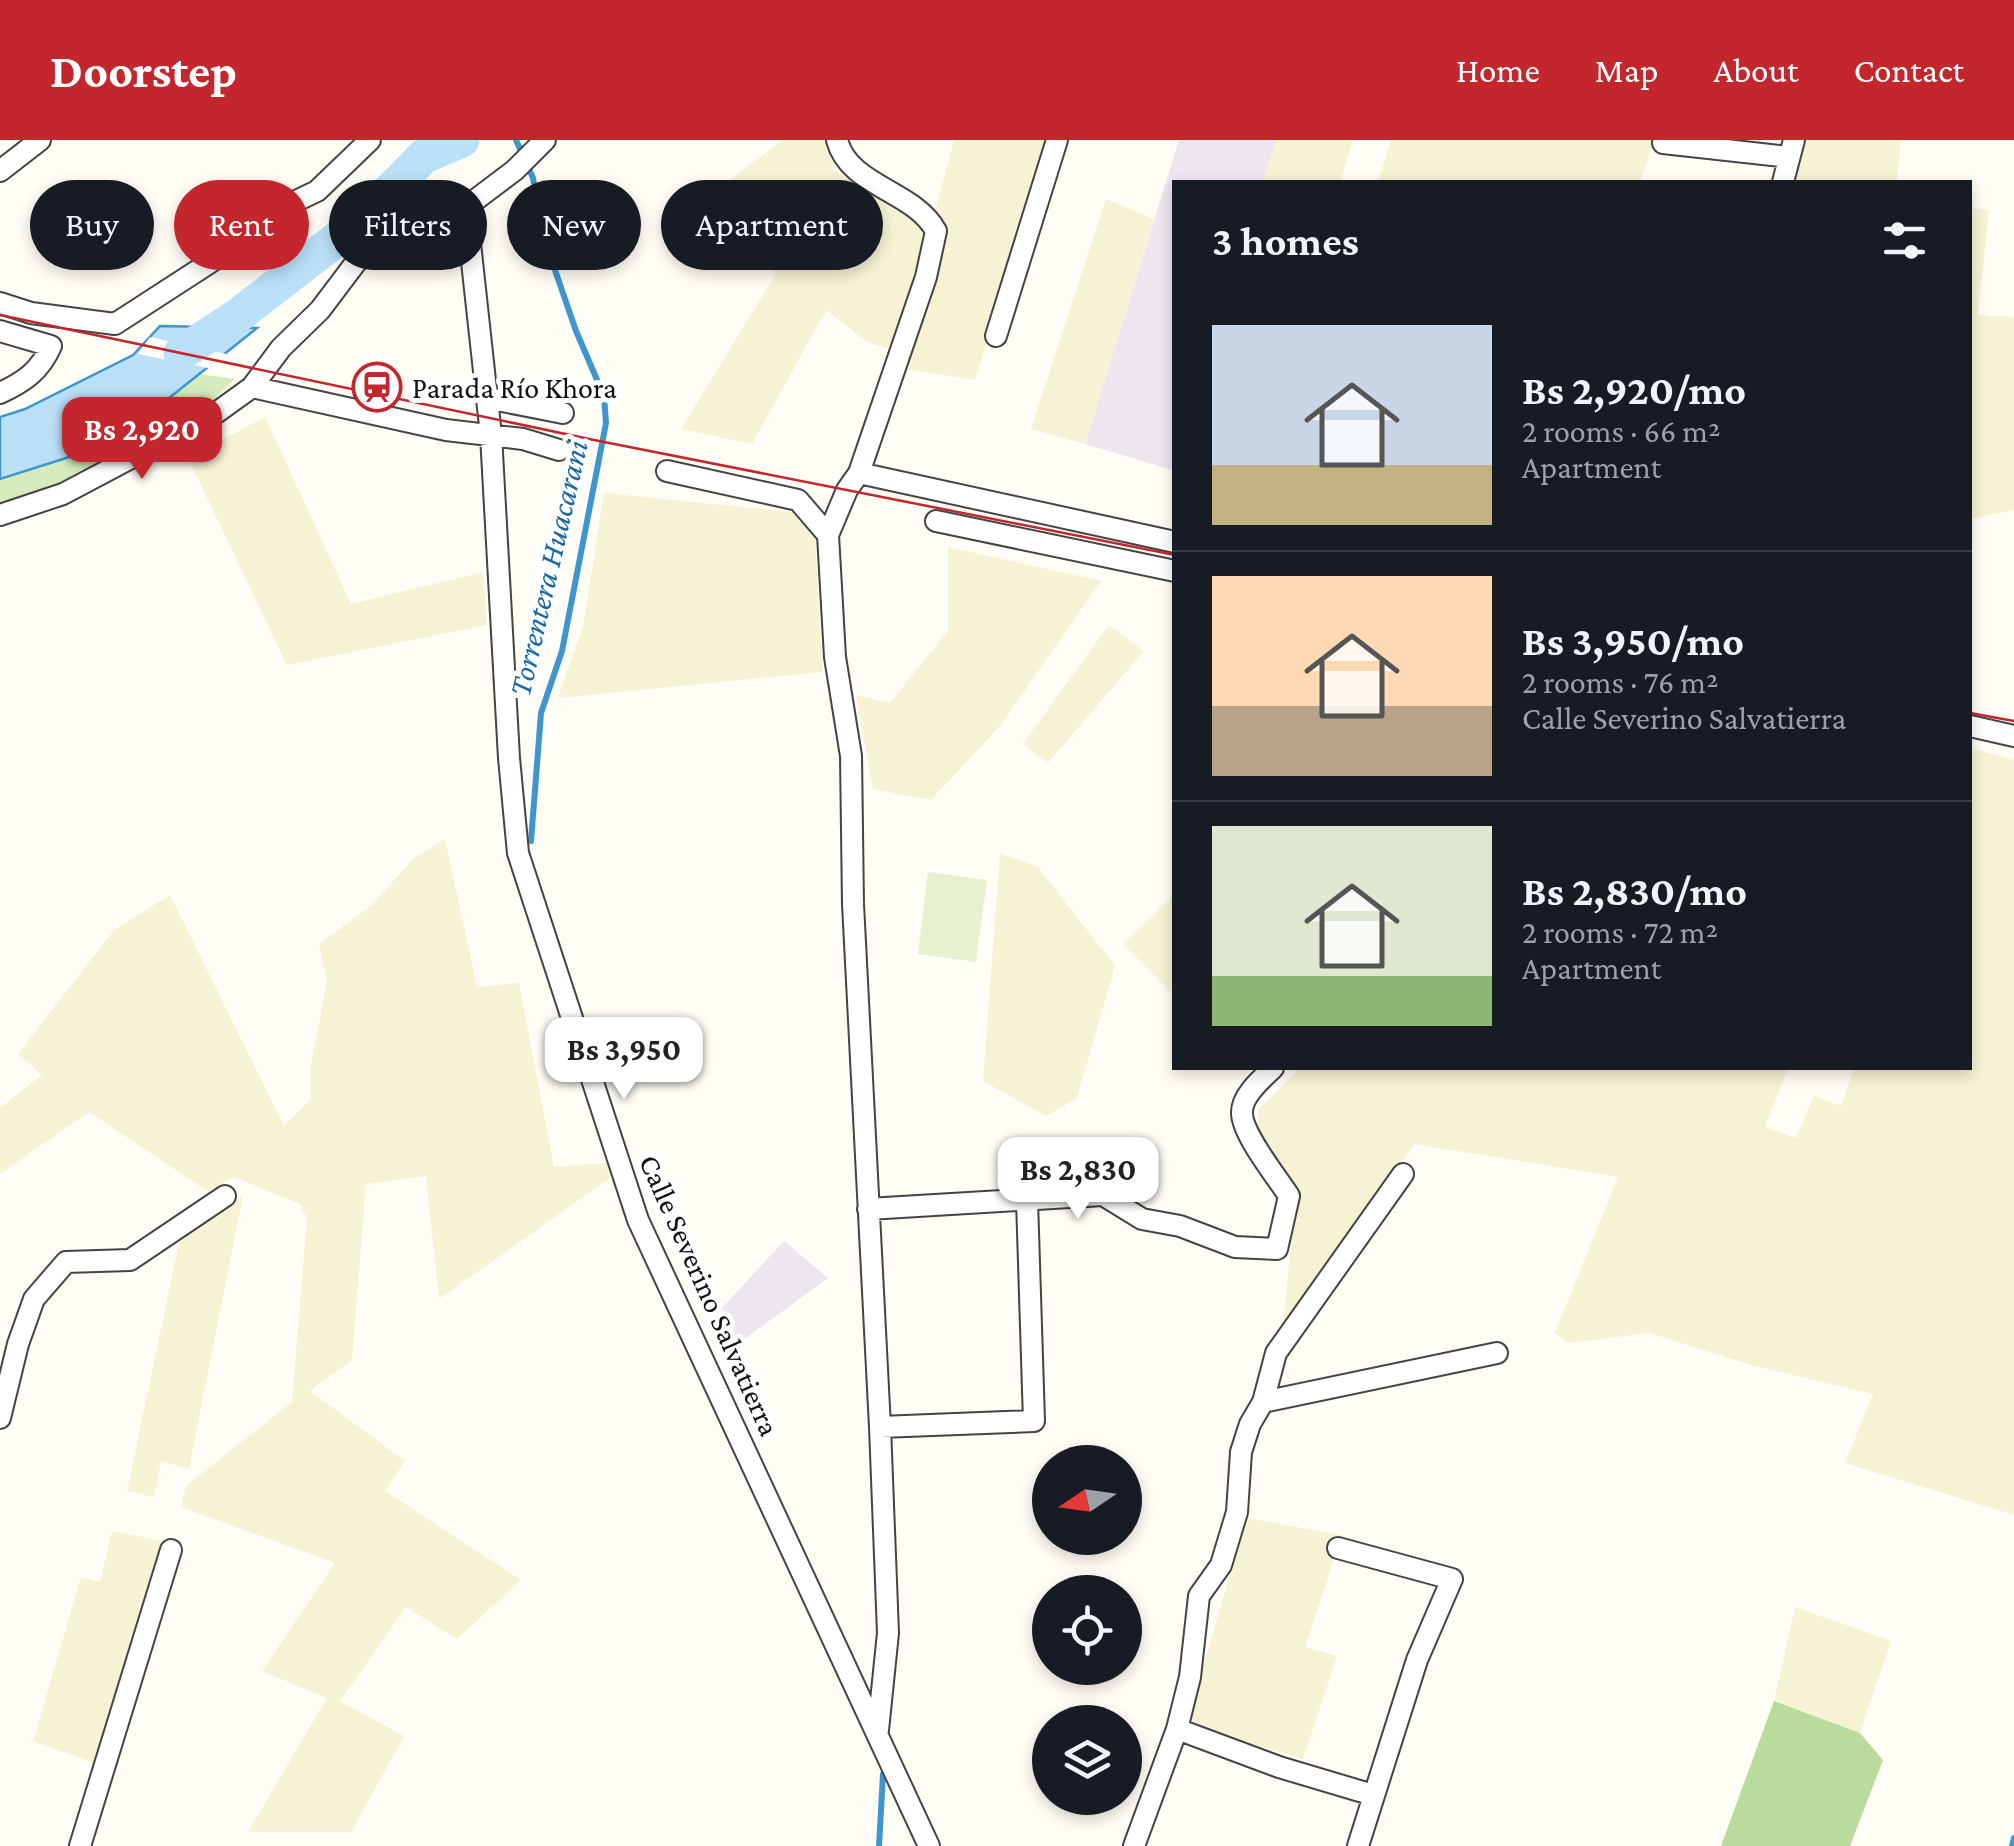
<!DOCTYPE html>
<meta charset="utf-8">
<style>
body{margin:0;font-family:"Crimson Pro",serif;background:#20242c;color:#f1f3f6;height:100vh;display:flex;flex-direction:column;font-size:38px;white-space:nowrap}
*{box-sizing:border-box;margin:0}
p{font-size:32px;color:#9ea1a6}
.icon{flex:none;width:55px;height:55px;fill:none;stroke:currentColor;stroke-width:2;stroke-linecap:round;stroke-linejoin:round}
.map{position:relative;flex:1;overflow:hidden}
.sheet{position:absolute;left:1172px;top:40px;width:800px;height:890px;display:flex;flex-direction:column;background:#171b24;border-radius:0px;box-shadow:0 5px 15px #0003}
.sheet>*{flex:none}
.banner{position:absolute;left:30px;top:40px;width:950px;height:90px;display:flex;gap:20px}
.needle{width:65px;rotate:257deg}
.buttons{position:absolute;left:1032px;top:1305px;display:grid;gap:20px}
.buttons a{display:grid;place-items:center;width:110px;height:110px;border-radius:50%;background:#171b24;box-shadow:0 5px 15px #0003;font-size:50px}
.price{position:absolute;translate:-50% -85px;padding:0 22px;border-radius:20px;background:#fff;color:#222;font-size:32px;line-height:65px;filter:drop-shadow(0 2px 5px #0008)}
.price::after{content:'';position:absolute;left:50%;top:60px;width:30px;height:22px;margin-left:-15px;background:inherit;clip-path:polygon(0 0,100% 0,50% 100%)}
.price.selected{background:#c4262e;color:#fff}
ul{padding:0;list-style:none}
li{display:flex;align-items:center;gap:30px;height:250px;padding:0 40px}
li+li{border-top:2px solid #363941}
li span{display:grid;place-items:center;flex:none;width:280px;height:200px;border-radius:0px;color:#555}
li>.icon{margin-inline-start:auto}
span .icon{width:120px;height:120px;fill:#fffc;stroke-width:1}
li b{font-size:42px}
h2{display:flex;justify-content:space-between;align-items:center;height:120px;padding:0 40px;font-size:42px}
.chip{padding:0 35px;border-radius:45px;background:#171b24;box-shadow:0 5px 15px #0003;font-size:35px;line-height:90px}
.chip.selected{background:#c4262e;color:#fff}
header{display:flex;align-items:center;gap:60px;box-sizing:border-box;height:140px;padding:0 50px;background:#c4262e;color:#fff}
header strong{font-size:48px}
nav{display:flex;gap:55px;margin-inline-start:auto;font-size:35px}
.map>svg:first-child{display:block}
</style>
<header>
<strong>Doorstep</strong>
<nav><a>Home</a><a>Map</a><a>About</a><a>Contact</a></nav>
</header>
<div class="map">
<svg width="2014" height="1706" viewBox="0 0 2014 1706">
<rect width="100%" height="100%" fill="#fffdf5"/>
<path fill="#eee6ef" d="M 1179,0 L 1276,0 L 1263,42 L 1175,42 L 1175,322 L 1172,330 L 1085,304 Z
M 784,1101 L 828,1138 L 724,1214 L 709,1182 Z"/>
<path fill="#f6f3d4" d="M 782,0 L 825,0 L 835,31 L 916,79 L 926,95 L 892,210 L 867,202 L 826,170 L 752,304 L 681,289 L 776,134 L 690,71 Z
M 954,0 L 1049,0 L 975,240 L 906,229 L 947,95 L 935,72 Z
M 1276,0 L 1353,0 L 1340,42 L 1263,42 Z
M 1391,0 L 1654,0 L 1640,42 L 1378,42 Z
M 1798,0 L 1901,0 L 1897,42 L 1787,42 Z
M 1106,59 L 1154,79 L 1085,304 L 1031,289 Z
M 1970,68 L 1989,70 L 1978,175 L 2014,177 L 2014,370 L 1970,379 Z
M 265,277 L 351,464 L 483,432 L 487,485 L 287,525 L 188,318 Z
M 604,353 L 792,372 L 815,398 L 823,532 L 558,558 L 583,486 Z
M 948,407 L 1101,441 L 999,587 L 931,660 L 873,649 L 856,555 L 890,563 L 948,491 Z
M 1109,485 L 1144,511 L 1048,623 L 1023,604 Z
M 1970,608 L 2014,620 L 2014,1375 L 1845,1323 L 1873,1254 L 1751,1225 L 1649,1193 L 1568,1203 L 1555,1193 L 1618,1037 L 1414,1004 L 1282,1195 L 1296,1055 L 1259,993 L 1258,970 L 1300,928 L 1788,928 L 1765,987 L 1796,998 L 1814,956 L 1841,966 L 1854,928 L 1970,928 Z
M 445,699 L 477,847 L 519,843 L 554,1027 L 607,1023 L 610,1038 L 439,1159 L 426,1036 L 366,1044 L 352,1220 L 310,1251 L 405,1321 L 385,1351 L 521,1440 L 457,1499 L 406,1467 L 340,1561 L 404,1596 L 351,1692 L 248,1692 L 327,1558 L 262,1531 L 335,1423 L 181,1367 L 186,1346 L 292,1262 L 307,1078 L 300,1064 L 234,1037 L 207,1051 L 89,972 L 0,1034 L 0,968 L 42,935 L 18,914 L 114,790 L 170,755 L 284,986 L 311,959 L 310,930 L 327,842 L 319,804 L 372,765 L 414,718 Z
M 1000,714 L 1037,726 L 1115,826 L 1077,958 L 1046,976 L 983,941 Z
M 1175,754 L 1175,856 L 1123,804 Z
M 243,1055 L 189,1329 L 161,1321 L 154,1357 L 127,1351 L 179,1103 Z
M 1246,1378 L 1342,1395 L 1305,1507 L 1337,1516 L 1303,1619 L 1187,1584 Z
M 112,1391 L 163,1401 L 99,1625 L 33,1601 L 81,1437 L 100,1442 Z
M 1795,1467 L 1891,1501 L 1860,1593 L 1774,1561 Z"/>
<path fill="#d5ebbd" d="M 199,234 L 235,239 L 198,274 L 80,336 L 0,365 L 0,339 L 88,311 L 159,266 Z"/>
<path fill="#b9dc9c" d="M 1774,1561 L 1860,1593 L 1883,1620 L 1850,1706 L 1721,1706 Z"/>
<path fill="#e6f2cf" d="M 928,732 L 987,740 L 976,822 L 918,814 Z"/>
<path fill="#b9e0f7" stroke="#3f96cf" stroke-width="2.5" d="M 160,186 L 257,188 L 159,266 L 88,311 L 0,339 L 0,277 L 25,269 L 133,215 Z"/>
<path fill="#fffdf5" d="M 150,197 L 231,215 L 213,229 L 138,214 Z"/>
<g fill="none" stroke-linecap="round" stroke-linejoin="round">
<path stroke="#3f96cf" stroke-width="6" d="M 516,0 L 533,38 L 544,98 L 576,191 L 604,256 L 606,283 L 562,511 L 541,573 L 531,701
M 879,1706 L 883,1634
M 2012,1706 L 2014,1698"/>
<path stroke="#b9e0f7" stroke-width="35" d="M 181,213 L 236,177 L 359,82 L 424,16 L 462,0"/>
<g stroke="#444" stroke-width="24">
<path id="minor" d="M 837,0 C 849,47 914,50 936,91 L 926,137 L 859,333 L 847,350 L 828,395 L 835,517 L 851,616 L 853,764 L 880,1287 L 888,1493 L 878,1590
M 1663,3 L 1789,17
M 0,31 L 40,0
M 1783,42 L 1794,0
M 466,67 L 491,295 L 509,618 L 518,713 L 638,1080 L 929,1706
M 0,163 L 31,173 L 115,184 L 237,105 L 267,75 L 317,51 L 370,0
M 0,191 L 51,206 C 40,231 24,242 0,253
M 996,196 L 1057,0
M 252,247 L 446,290 L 523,299 L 559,310
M 487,258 L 563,273
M 667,331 L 798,360 L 828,395
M 859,333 L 1175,402
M 0,375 L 63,354 L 216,273 L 252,247 L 281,208 L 320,170 L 357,121 L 394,99 L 466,67 L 515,30 L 545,0
M 936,381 L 1175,431
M 1970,586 L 2014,596
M 868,1069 L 1103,1055 L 1142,1079 L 1180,1086 L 1235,1107 L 1277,1109 L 1289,1056 C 1277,1037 1241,993 1242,972 C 1242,955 1262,939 1273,928
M 1263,1262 L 1497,1213
M 0,1278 L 18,1204 L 34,1159 L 66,1122 L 130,1120 L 225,1056
M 880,1287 L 1034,1281 L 1027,1060
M 1338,1408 L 1452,1439 L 1417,1520 L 1358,1706
M 1177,1589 L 1279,1627 L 1373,1655
M 80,1706 L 171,1410
M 1134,1706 L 1177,1589 L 1190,1537 L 1199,1456 L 1221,1425 L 1237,1372 L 1241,1312 L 1250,1284 L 1263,1262 L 1276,1213 L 1403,1034"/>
</g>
<use href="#minor" stroke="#fff" stroke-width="20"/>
<path stroke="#c4262e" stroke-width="2.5" d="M 0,175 L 594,300 L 1175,415
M 1970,573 L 2014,581"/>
</g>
<defs>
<g id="station-ring" transform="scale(2.5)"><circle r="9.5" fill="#fff" stroke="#c4262e" stroke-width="1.5"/><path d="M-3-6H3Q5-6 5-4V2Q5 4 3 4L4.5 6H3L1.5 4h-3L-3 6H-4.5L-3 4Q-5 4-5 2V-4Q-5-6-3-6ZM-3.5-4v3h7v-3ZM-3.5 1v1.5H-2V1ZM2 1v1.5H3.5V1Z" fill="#c4262e"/></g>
</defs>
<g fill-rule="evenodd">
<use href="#station-ring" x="377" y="247"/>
</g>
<g text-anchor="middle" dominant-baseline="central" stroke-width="10" stroke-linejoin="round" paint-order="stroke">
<g font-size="30" fill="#111" stroke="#fff" text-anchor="start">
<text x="412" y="247">Parada Río Khora</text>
</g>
<g font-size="30" fill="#111" stroke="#fff">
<text transform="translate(710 1155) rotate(66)">Calle Severino Salvatierra</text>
</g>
<g font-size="32" font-style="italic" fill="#1768a6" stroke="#fff">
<text transform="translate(548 428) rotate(-77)">Torrentera Huacarani</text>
</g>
</g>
</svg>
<div class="buttons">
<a><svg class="needle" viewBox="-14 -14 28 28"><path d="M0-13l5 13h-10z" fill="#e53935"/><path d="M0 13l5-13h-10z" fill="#9ea1a6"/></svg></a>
<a><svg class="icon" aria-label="locate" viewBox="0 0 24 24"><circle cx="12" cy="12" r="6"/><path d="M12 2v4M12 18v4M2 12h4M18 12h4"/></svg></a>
<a><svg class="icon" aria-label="layers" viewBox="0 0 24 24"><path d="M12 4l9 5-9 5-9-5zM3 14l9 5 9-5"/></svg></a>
</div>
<b class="price selected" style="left:142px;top:342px">Bs 2,920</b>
<b class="price" style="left:624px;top:962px">Bs 3,950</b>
<b class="price" style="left:1078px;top:1082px">Bs 2,830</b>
<div class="banner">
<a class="chip">Buy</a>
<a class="chip selected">Rent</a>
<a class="chip">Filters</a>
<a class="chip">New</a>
<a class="chip">Apartment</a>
</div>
<section class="sheet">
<h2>3 homes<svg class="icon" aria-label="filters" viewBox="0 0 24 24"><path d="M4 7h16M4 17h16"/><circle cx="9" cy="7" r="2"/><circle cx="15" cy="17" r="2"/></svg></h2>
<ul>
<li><span style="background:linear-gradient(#c9d6e8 70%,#c2b280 0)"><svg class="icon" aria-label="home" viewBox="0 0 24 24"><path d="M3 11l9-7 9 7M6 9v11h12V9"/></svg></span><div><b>Bs 2,920/mo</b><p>2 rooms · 66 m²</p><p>Apartment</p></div></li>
<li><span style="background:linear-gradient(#ffd9b3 65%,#b9a48a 0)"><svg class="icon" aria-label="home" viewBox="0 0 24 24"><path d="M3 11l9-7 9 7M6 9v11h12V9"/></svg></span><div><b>Bs 3,950/mo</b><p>2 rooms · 76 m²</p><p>Calle Severino Salvatierra</p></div></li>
<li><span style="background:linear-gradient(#dfe7d0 75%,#8fb573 0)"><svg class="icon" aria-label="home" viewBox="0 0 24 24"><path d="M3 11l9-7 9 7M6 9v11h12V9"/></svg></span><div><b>Bs 2,830/mo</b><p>2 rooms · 72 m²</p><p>Apartment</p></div></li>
</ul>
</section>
</div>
